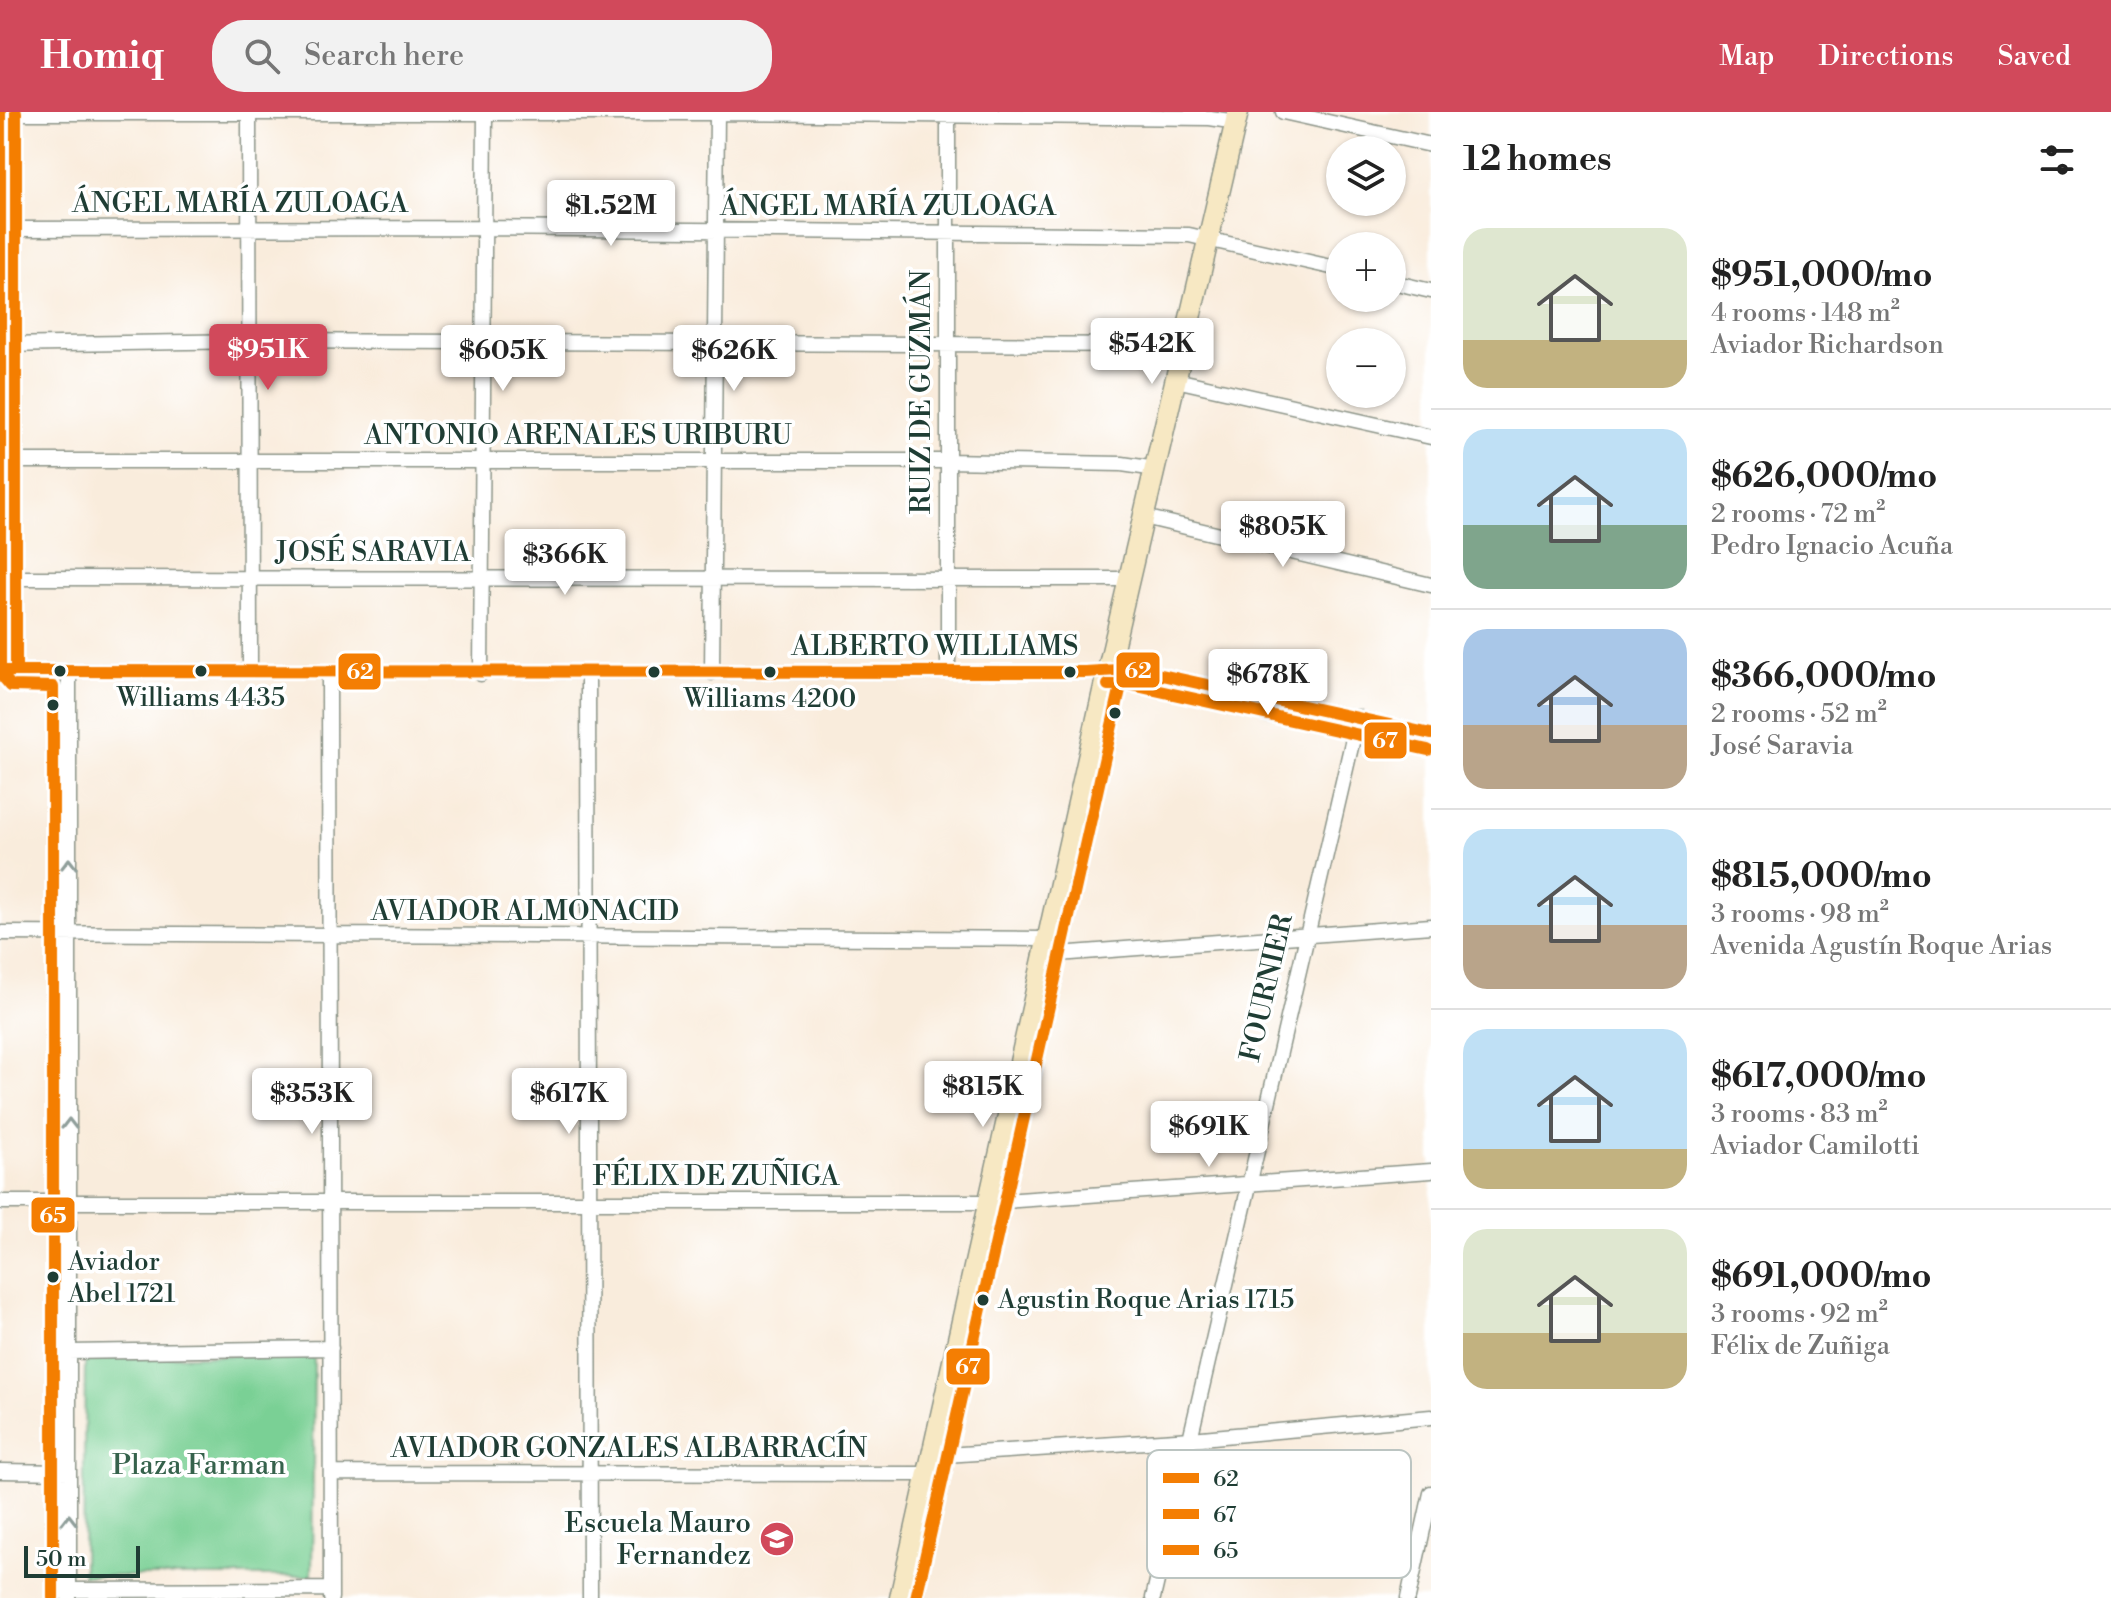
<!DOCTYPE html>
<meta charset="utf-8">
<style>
body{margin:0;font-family:"Libre Bodoni",serif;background:#f2f2f2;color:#222;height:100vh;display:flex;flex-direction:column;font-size:30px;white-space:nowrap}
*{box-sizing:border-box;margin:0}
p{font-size:26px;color:#767676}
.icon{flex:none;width:44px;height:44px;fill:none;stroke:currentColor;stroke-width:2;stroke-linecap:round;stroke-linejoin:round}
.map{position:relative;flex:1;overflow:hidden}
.panel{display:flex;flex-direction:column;background:#fff;width:680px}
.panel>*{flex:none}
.fabs{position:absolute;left:1326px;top:24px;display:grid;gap:16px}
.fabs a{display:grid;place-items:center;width:80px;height:80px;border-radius:50%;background:#fff;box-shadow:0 2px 6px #0004;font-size:40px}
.scale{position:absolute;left:24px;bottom:20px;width:116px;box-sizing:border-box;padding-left:8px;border:4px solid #1f3d34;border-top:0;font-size:22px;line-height:28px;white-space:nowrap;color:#1f3d34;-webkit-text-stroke:6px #fff;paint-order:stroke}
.price{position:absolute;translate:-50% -68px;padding:0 18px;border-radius:8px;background:#fff;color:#222;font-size:26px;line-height:52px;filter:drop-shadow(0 2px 4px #0008)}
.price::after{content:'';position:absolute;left:50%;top:48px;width:24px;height:18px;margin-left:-12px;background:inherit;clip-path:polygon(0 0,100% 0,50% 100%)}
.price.current{background:#d1495b;color:#fff}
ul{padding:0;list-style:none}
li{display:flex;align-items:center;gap:24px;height:200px;padding:0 32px}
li+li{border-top:2px solid #e0e0e0}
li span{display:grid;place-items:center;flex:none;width:224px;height:160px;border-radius:24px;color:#555}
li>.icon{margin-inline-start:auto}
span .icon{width:96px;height:96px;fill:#fffc;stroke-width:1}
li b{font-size:34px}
h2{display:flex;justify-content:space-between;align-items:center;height:96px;padding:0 32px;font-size:34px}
header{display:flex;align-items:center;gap:48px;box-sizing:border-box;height:112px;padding:0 40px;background:#d1495b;color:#fff}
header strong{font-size:38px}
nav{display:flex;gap:44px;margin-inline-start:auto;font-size:28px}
.search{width:560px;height:72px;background:#f2f2f2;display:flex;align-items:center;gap:20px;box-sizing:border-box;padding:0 28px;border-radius:32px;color:#767676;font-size:30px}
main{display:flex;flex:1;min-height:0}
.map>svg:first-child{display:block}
</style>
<header>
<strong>Homiq</strong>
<div class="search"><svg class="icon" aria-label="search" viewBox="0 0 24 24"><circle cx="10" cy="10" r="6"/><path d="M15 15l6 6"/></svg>Search here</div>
<nav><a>Map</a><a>Directions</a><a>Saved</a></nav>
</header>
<main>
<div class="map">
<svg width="1431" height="1486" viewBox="0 0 1431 1486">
<rect width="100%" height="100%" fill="#fff"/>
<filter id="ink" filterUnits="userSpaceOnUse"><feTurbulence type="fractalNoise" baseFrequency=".0125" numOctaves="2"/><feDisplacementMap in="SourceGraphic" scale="16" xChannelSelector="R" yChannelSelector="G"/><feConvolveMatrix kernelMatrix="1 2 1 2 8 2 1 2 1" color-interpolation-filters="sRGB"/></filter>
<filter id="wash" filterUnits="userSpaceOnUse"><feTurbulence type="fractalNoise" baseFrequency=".006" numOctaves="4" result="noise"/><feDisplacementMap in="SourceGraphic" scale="32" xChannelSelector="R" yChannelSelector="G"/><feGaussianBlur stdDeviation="1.8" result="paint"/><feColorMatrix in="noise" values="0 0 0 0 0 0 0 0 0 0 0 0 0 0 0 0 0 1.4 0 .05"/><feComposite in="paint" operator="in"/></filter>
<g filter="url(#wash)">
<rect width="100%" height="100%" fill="#f9ecdc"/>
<path fill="#7ad095" stroke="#4c8664" stroke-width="2" d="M 307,1242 L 314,1247 L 312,1464 L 83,1464 L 85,1246 Z"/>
</g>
<g filter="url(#ink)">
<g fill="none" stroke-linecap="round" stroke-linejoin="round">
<g stroke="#8c9488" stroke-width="17">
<path id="minor" d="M 249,0 L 250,559
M 1283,0 L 1431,33
M 0,1 L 717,1 L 1210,6 L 1236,10
M 0,117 L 485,116 L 1189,123 L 1340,157
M 1392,170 L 1431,179
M 0,233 L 249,229 L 1161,233 L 1182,239
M 1176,268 L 1431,325
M 0,349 L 946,349 L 1122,352 L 1156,357
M 1144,405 L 1431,473
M 0,466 L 1129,467
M 0,559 L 1085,560 L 1134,557 L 1431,622
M 16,559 L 16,0
M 948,560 L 948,0
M 712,561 L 717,0
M 329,562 L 331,1486
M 481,562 L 485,0
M 588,562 L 590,1486
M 0,821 L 1049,827
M 1045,843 L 1431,814
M 0,1090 L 990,1090 L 1431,1059
M 69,1240 L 331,1236
M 930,1344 L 1191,1327 L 1431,1305
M 0,1359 L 68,1360
M 331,1361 L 926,1362
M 69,1478 L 331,1477
M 69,1486 L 69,559
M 1153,1486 L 1358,605
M 1408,1486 L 1431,1381"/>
</g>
<g stroke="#8c9488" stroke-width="23">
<path id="secondary" d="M 900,1486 L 1108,557 L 1238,0"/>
</g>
<use href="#minor" stroke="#fff" stroke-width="14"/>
<use href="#secondary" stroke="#f7e8c3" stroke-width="20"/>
<g stroke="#fff" stroke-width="18">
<path id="bus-1" d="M 16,0 L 16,559
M 0,559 L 1085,560 L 1134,557 L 1431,622"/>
</g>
<g stroke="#fff" stroke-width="18">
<path id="bus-2" d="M 1108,573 L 1132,573 L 1428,638
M 916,1486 L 1124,560"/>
</g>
<g stroke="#fff" stroke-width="18">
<path id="bus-3" d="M 0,0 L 0,561 L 11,574 L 53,575 L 53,1486"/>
</g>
<use href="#bus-1" stroke="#f47e03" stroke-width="12"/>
<use href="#bus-2" stroke="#f47e03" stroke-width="12"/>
<use href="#bus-3" stroke="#f47e03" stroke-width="12"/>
</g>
<defs><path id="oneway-chevron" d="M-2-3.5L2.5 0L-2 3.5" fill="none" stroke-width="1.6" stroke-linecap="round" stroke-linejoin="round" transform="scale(2)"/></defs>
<g stroke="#8f9e9a">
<use href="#oneway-chevron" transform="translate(69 752) rotate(-90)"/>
<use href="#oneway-chevron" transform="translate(69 1012) rotate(-90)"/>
<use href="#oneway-chevron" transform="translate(69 1408) rotate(-90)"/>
</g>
</g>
<defs>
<g id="school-disc" transform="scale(1.8)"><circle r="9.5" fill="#d1495b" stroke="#fff"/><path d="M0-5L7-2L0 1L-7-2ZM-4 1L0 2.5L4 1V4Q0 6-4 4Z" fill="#fff"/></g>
</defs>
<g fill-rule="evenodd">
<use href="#school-disc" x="777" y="1427"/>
</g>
<g fill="#1f3d34" stroke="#fff" stroke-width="3">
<circle cx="60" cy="559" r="7"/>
<circle cx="201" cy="559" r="7"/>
<circle cx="654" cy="560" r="7"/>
<circle cx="770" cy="560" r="7"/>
<circle cx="1070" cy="560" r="7"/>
<circle cx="53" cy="593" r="7"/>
<circle cx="1115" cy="601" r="7"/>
<circle cx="53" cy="1165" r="7"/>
<circle cx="983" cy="1188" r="7"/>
</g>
<g text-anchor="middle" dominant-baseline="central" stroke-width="7" stroke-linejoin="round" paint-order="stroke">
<g font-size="26" fill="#1f3d34" stroke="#fff">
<text x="201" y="586">Williams 4435</text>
<text x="770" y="587">Williams 4200</text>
<text x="68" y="1150" text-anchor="start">Aviador<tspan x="68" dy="32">Abel 1721</tspan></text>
<text x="998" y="1188" text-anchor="start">Agustin Roque Arias 1715</text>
</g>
<g font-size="28" fill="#1f3d34" stroke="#fff">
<text x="240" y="91">ÁNGEL MARÍA ZULOAGA</text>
<text x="888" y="94">ÁNGEL MARÍA ZULOAGA</text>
<text transform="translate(921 280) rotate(-90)">RUIZ DE GUZMÁN</text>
<text x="578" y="323">ANTONIO ARENALES URIBURU</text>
<text x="373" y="440">JOSÉ SARAVIA</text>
<text x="935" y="534">ALBERTO WILLIAMS</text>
<text x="525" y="799">AVIADOR ALMONACID</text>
<text transform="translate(1267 876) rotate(-77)">FOURNIER</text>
<text x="716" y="1064">FÉLIX DE ZUÑIGA</text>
<text x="629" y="1336">AVIADOR GONZALES ALBARRACÍN</text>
</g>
<g font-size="28" fill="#36624c" stroke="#fff">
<text x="199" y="1353">Plaza Farman</text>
</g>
<g font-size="28" fill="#1f3d34" stroke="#fff" text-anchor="end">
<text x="751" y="1411">Escuela Mauro<tspan x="751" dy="32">Fernandez</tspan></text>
</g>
</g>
<rect x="1147" y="1338" width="264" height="128" rx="12" fill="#fff" stroke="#bcc5c2" stroke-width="2"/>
<rect x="1163" y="1361" width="36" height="10" fill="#f47e03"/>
<rect x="1163" y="1397" width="36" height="10" fill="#f47e03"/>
<rect x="1163" y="1433" width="36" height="10" fill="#f47e03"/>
<g font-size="22" fill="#1f3d34">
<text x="1213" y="1374">62</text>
<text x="1213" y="1410">67</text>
<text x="1213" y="1446">65</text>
</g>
<g stroke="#fff" stroke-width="3">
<rect x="1115" y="539" width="46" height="38" rx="8" fill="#f47e03"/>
<rect x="337" y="540" width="45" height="39" rx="8" fill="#f47e03"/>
<rect x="1363" y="609" width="45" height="39" rx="8" fill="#f47e03"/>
<rect x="30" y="1084" width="46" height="38" rx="8" fill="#f47e03"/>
<rect x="945" y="1235" width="46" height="39" rx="8" fill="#f47e03"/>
</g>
<g font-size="22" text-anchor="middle" font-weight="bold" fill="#fff">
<text x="1138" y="566">62</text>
<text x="360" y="567">62</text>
<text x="1385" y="636">67</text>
<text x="53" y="1111">65</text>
<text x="968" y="1262">67</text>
</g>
</svg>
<div class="fabs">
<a><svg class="icon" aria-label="layers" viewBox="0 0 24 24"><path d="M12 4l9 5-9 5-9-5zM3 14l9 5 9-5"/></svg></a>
<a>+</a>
<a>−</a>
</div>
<div class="scale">50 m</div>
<b class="price" style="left:611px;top:136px">$1.52M</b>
<b class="price" style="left:1152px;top:274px">$542K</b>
<b class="price current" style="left:268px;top:280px">$951K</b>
<b class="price" style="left:503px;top:281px">$605K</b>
<b class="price" style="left:734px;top:281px">$626K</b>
<b class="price" style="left:1283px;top:457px">$805K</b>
<b class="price" style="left:565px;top:485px">$366K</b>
<b class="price" style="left:1268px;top:605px">$678K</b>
<b class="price" style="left:983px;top:1017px">$815K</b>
<b class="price" style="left:312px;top:1024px">$353K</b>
<b class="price" style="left:569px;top:1024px">$617K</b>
<b class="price" style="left:1209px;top:1057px">$691K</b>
</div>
<section class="panel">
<h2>12 homes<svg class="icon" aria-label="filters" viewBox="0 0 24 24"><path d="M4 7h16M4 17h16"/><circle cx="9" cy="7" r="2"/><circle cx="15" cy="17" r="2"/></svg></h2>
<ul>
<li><span style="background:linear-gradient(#dfe7d0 70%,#c2b280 0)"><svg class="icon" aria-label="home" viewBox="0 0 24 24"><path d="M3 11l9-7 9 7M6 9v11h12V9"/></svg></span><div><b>$951,000/mo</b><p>4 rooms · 148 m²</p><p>Aviador Richardson</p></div></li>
<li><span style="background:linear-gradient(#bfe0f5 60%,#7fa58c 0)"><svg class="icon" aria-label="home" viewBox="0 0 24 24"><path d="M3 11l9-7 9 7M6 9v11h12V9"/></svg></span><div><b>$626,000/mo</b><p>2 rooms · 72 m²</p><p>Pedro Ignacio Acuña</p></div></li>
<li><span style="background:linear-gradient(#a9c7e8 60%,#b9a48a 0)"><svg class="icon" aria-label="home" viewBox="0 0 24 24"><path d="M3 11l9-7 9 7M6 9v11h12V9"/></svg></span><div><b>$366,000/mo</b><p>2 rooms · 52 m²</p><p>José Saravia</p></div></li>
<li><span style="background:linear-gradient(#bfe0f5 60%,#b9a48a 0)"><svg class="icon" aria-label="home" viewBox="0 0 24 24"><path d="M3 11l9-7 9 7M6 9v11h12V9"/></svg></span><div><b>$815,000/mo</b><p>3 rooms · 98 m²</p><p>Avenida Agustín Roque Arias</p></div></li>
<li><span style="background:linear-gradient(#bfe0f5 75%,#c2b280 0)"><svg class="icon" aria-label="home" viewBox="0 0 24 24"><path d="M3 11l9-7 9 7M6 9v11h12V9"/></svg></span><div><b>$617,000/mo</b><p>3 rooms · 83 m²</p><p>Aviador Camilotti</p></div></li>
<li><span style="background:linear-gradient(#dfe7d0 65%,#c2b280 0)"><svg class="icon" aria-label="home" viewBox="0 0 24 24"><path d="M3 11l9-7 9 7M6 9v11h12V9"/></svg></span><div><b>$691,000/mo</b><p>3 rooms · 92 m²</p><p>Félix de Zuñiga</p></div></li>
</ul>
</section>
</main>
